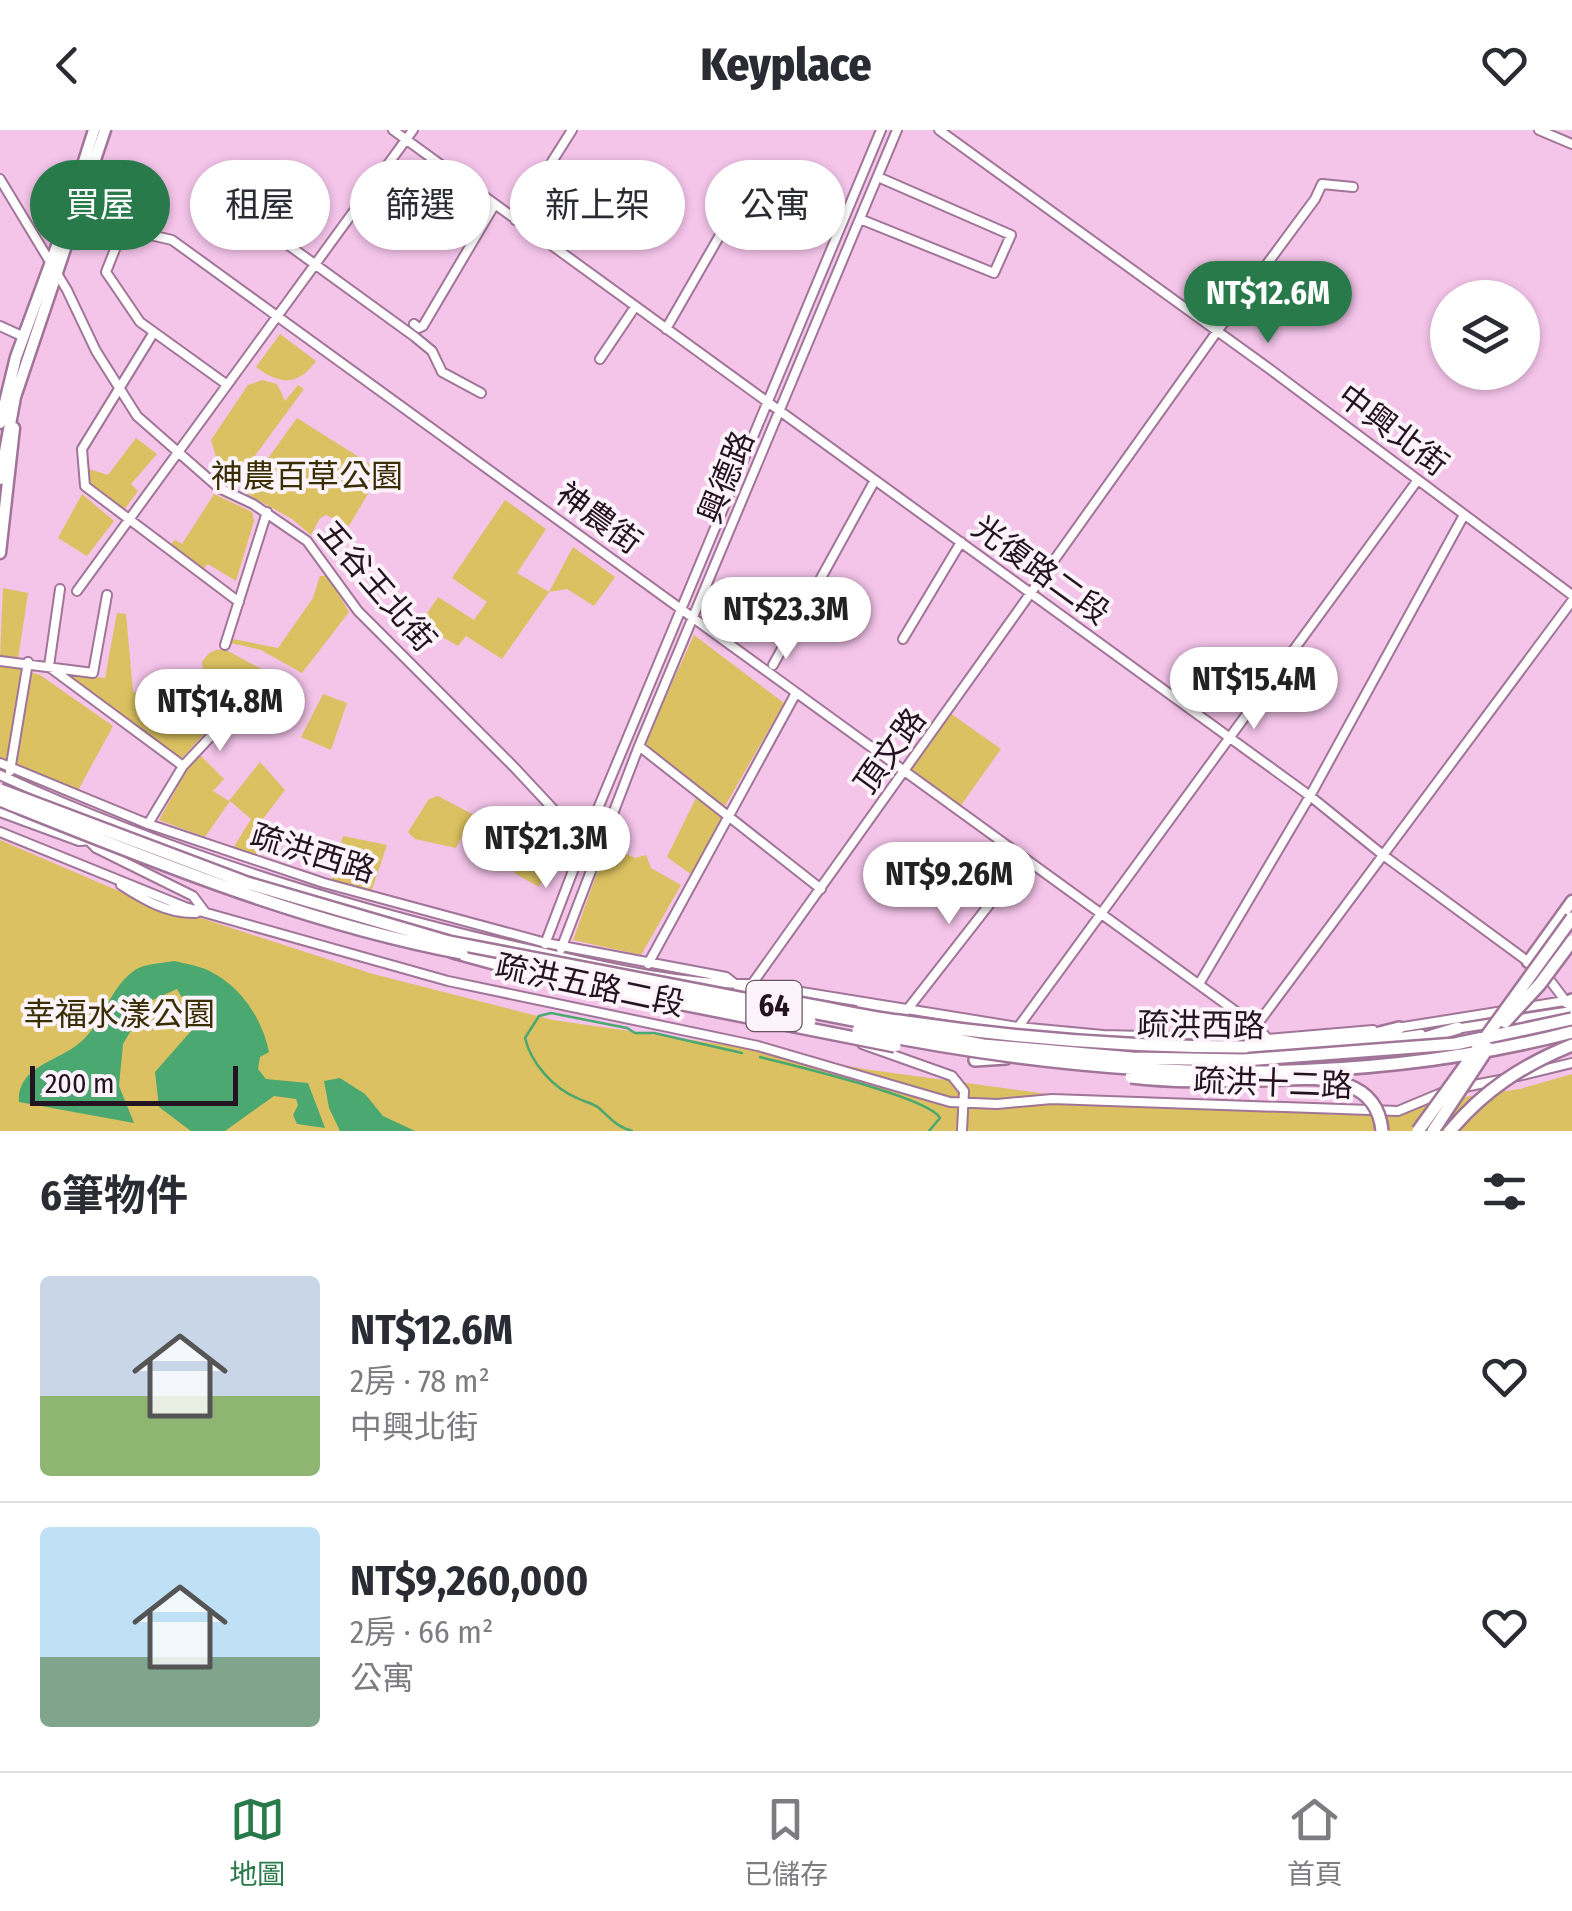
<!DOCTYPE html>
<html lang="zh-TW">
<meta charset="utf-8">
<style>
body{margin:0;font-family:"Fira Sans Condensed","Noto Sans TC",sans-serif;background:#f7f7f7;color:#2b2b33;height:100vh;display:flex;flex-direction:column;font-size:38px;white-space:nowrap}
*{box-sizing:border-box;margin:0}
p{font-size:32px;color:#7c7c81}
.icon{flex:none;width:55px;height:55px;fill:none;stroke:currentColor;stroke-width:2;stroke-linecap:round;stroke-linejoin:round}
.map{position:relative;height:1001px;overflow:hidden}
.details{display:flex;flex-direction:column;background:#fff;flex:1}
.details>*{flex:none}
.guide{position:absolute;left:30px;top:30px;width:1000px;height:90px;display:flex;gap:20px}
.fabs{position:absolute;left:1430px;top:150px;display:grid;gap:20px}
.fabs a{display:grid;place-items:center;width:110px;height:110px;border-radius:50%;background:#fff;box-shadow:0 2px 8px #0004;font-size:50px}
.scale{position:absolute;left:30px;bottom:25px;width:208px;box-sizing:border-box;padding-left:10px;border:5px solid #241321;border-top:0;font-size:28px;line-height:35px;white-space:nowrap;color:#241321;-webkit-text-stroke:8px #fdf3fa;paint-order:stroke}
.price{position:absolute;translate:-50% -85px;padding:0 22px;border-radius:35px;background:#fff;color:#222;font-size:32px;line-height:65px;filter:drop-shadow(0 2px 5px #0008)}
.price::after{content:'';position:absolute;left:50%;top:60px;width:30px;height:22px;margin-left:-15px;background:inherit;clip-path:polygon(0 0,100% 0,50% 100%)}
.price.selected{background:#297a4b;color:#fff}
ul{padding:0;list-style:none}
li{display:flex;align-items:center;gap:30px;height:250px;padding:0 40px}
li+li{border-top:2px solid #e1e1e2}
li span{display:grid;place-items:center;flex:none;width:280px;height:200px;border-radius:10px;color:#555}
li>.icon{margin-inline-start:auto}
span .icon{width:120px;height:120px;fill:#fffc;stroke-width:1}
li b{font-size:42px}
h2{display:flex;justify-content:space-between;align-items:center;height:120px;padding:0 40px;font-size:42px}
.tag{padding:0 35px;border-radius:45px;background:#fff;box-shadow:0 2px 8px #0004;font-size:35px;line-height:90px}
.tag.selected{background:#297a4b;color:#fff}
header{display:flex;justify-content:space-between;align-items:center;height:130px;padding:0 40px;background:#fff;font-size:45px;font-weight:800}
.tab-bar{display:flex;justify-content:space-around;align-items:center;height:140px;border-top:2px solid #e1e1e2;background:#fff;font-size:28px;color:#7c7c81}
.tab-bar a{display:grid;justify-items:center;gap:5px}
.tab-bar .selected{color:#297a4b}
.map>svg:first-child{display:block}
</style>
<header><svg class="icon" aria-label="back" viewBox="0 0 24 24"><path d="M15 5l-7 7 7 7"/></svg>Keyplace<svg class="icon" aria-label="heart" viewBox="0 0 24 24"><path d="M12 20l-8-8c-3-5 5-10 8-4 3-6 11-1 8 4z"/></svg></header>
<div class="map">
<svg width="1572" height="1001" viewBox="0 0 1572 1001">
<rect width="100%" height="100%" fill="#f4c4e9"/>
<path fill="#dbc161" d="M 280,204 L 316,231 C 298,256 280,255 256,237 Z
M 262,250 L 277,254 L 285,271 L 298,255 L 304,259 L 237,350 L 230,346 L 236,338 L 217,330 L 211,310 L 248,255 Z
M 297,288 L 381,341 L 349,396 L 326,385 L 320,388 L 311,405 L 292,389 L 244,362 Z
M 136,308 L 157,324 L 131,354 L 138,361 L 124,380 L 90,354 L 89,339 L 108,345 Z
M 82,364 L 114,391 L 87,426 L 58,408 Z
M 214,364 L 252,382 L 254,391 L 236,451 L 208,434 L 203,439 L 171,414 L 175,410 L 182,414 Z
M 505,370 L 546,399 L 517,443 L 549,462 L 573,417 L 615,447 L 594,476 L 567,459 L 549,462 L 502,529 L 466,506 L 458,516 L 420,494 L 438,467 L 474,490 L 487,472 L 452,448 Z
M 320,446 L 328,446 L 349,482 L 302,543 L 261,520 L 231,513 L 233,509 L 278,518 L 313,468 Z
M 3,458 L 28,463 L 18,529 L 0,527 Z
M 117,483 L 126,484 L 133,561 L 153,576 L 179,551 L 219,588 L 181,629 L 69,545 L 105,548 Z
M 694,505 L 784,573 L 725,676 L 644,614 Z
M 226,520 L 265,541 L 270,556 L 260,572 L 249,575 C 231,565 203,555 202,532 C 208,523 214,518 226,520 Z
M 0,532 L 27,535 L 26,541 L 40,545 L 113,596 L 76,664 L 14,638 L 10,643 L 0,637 Z
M 323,564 L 347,573 L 331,620 L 301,607 Z
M 950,583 L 1001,619 L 959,678 L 910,641 Z
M 200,625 L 224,649 L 213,661 L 229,671 L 260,632 L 285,660 L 262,690 L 278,702 L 257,730 L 232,720 L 251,689 L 230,671 L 205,707 L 159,690 L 188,638 Z
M 438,666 L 474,685 L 456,718 L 415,709 L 408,702 L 429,669 Z
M 697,666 L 724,688 L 692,745 L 667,727 Z
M 343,706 L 387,715 L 370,765 L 331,753 Z
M 0,710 L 121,762 L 373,844 L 553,890 L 747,918 L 871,940 L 1091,970 L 1341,985 L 1520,959 L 1572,944 L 1572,1001 L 0,1001 Z
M 607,715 L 635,728 L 646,725 L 651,738 L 681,755 L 641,825 L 573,810 Z
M 521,722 L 551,732 L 539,757 L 514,743 Z"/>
<path fill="#4ba870" d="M 174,831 C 186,834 202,836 213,843 C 242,858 263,891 269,922 L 260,927 L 258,939 L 266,949 L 308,953 L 325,998 L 297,994 L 293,985 L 298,975 L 296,969 L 274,966 L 225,1001 L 191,1001 L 159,977 L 155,942 L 192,900 L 190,881 L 177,859 L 148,872 L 123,914 L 119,956 L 134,993 L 19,972 C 17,935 60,932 83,910 C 104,890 110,857 135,840 C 144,834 162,833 174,831 Z
M 340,948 L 365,964 L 383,986 L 415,1001 L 340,1001 L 329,978 L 324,951 Z"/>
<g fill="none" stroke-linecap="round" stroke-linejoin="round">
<path stroke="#4ba870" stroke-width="2.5" d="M 760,927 C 790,935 929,967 940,988 L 929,1001
M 632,1001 C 617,997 610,988 599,978 C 592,973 585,972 577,968 C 553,958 531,933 525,908 L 539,886 L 551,883 L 627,898 L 635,903 L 654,903 L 742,923"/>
<g stroke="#a07597" stroke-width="12">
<path id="minor" d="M 393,0 L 1310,666 L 1383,725 L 1530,833
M 939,0 L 1271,240 L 1572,465
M 1539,0 L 1572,14
M 0,49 L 67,160 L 96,221 L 137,286 L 219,358 L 253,374 L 307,411 L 358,481 L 514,637 L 597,726
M 207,56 L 415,207 L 432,221 L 442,242 L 481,263
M 77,88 L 172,110 L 1256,896 L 1268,909
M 860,89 L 994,143 L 1011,105 L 878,47
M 515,90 L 572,0
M 123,99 L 106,142 L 140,192 L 226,254
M 414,194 L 419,198 L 423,196 L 495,74
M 0,196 L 24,207
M 666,199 L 743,65
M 154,202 L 82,319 L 85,356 L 239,472
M 600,229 L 635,177
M 77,461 L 413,0
M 903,509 L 961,412
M 225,515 L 267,382
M 0,531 L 93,543 L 107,465
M 773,535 L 875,350
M 49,536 L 60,459
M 52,539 L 183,636
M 639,616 L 821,759
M 0,633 L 148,694 L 324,753 L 546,813 L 726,847 L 753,868
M 10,641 L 28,532
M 0,645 C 168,722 347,778 527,819 C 601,836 677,855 752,854 L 1018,897 L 1103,905 L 1268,909 L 1373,900
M 0,682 L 79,711 L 93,710
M 148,694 L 183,636 L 230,586
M 0,702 L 185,777 L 448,851 L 758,916 L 950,972 L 997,974 L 1052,969 L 1398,981 L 1446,961
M 88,710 L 96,718 L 193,766 L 205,782
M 121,755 C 144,770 168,784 196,783
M 545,814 L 584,712 L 881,0
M 561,819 L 639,616 L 897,0
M 648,834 L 796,563
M 1546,845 L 1567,873
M 752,854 L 1216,203 L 1315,69 L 1322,54 L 1353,57
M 1199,854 L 1310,666 L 1464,385
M 861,876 L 905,887
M 907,880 L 1024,730
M 1019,896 L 1417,351
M 1256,896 L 1572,471
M 1397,898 L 1571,870
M 1455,899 L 1572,881
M 862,914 L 952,946 L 964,961 L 962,1001
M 1107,918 C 1213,926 1316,921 1421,904
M 1518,946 L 1572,933
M 1459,958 L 1505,949"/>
</g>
<g stroke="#a07597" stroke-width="15">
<path id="major" d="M 0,293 L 16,227 L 58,113 L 94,0
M 0,349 L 15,267 L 105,0
M 0,423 L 14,298
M 1528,832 L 1572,771"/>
</g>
<g stroke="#a07597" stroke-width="16">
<path id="highway" d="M 453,822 L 541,846
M 1567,872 L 1572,870
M 1571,881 L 1572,881
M 1402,915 L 1458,898
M 1245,917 L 1360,908 L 1399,898
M 975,930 L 1006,928
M 1264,936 L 1306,934 L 1360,925"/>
</g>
<use href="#minor" stroke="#fff" stroke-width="8"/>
<use href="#major" stroke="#fff" stroke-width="10"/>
<use href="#highway" stroke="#fff" stroke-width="11"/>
<g stroke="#a07597" stroke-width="16" stroke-linecap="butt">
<path id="highway-bridge" d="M 0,660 L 247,753 L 449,812 L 983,915 L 1132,928 L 1244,930 L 1455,914 L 1572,889
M 0,670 C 150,730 303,793 462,823
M 573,844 L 810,891
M 541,846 L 895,916
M 778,870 C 818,875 858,886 899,891 C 1014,908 1129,917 1245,917
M 1505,892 L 1540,854 L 1572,811
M 858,900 C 1092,948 1338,963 1572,902
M 1131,947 C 1173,952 1213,951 1255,950 C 1285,950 1320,944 1347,955 C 1369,963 1380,978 1382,1001
M 1418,1001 L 1572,788
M 1433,1001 L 1488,918
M 1450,1001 C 1484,960 1523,935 1572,915"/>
</g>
<use href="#highway-bridge" stroke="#fff" stroke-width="11"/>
</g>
<g text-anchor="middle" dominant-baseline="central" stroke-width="8" stroke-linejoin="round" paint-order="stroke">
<rect fill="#fdf3fa" stroke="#655662" stroke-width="2.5" x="746.5" y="851" width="55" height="50" rx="8"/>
<g font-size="30" font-weight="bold" fill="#241321">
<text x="774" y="876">64</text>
</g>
<g font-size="32" fill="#241321" stroke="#fdf3fa">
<text transform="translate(1393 300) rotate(37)">中興北街</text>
<text transform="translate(726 347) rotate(-68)">興德路</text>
<text transform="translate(599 388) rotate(36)">神農街</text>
<text transform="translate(1041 440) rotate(36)">光復路二段</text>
<text transform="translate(377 456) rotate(49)">五谷王北街</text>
<text transform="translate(890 621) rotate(-54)">頂文路</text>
<text transform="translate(313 723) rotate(17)">疏洪西路</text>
<text transform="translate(590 855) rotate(12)">疏洪五路二段</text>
<text transform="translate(1201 895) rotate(1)">疏洪西路</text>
<text transform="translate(1273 953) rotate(2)">疏洪十二路</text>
</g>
<g font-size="32" fill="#392e01" stroke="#fdf3fa">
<text x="307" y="346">神農百草公園</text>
<text x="119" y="884">幸福水漾公園</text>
</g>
</g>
</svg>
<div class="fabs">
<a><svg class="icon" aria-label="layers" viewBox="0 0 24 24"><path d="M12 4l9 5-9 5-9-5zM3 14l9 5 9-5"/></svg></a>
</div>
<div class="scale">200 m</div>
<b class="price selected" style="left:1268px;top:216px">NT$12.6M</b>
<b class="price" style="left:786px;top:532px">NT$23.3M</b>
<b class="price" style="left:1254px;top:602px">NT$15.4M</b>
<b class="price" style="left:220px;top:624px">NT$14.8M</b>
<b class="price" style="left:546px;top:761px">NT$21.3M</b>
<b class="price" style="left:949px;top:797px">NT$9.26M</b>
<div class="guide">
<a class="tag selected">買屋</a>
<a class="tag">租屋</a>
<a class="tag">篩選</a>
<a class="tag">新上架</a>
<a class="tag">公寓</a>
</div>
</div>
<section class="details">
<h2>6筆物件<svg class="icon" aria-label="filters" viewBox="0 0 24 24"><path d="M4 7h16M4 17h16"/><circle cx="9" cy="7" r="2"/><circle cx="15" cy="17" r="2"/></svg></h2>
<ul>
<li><span style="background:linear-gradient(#c9d6e8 60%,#8fb573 0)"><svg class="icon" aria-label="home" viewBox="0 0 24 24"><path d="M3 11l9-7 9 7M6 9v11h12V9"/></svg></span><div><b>NT$12.6M</b><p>2房 · 78 m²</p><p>中興北街</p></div><svg class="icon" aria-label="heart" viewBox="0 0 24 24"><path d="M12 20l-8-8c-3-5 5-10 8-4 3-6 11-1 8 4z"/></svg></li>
<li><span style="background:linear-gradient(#bfe0f5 65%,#7fa58c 0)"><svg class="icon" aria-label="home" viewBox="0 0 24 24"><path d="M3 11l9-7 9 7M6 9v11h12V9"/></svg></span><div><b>NT$9,260,000</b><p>2房 · 66 m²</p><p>公寓</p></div><svg class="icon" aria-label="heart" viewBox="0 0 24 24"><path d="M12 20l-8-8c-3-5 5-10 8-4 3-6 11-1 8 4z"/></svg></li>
</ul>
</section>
<nav class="tab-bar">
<a class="selected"><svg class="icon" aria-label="map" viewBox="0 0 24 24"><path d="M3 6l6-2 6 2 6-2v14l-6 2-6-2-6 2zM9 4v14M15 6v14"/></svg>地圖</a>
<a><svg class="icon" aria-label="saved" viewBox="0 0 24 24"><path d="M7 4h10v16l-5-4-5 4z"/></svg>已儲存</a>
<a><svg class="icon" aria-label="home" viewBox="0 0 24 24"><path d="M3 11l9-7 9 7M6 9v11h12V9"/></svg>首頁</a>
</nav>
